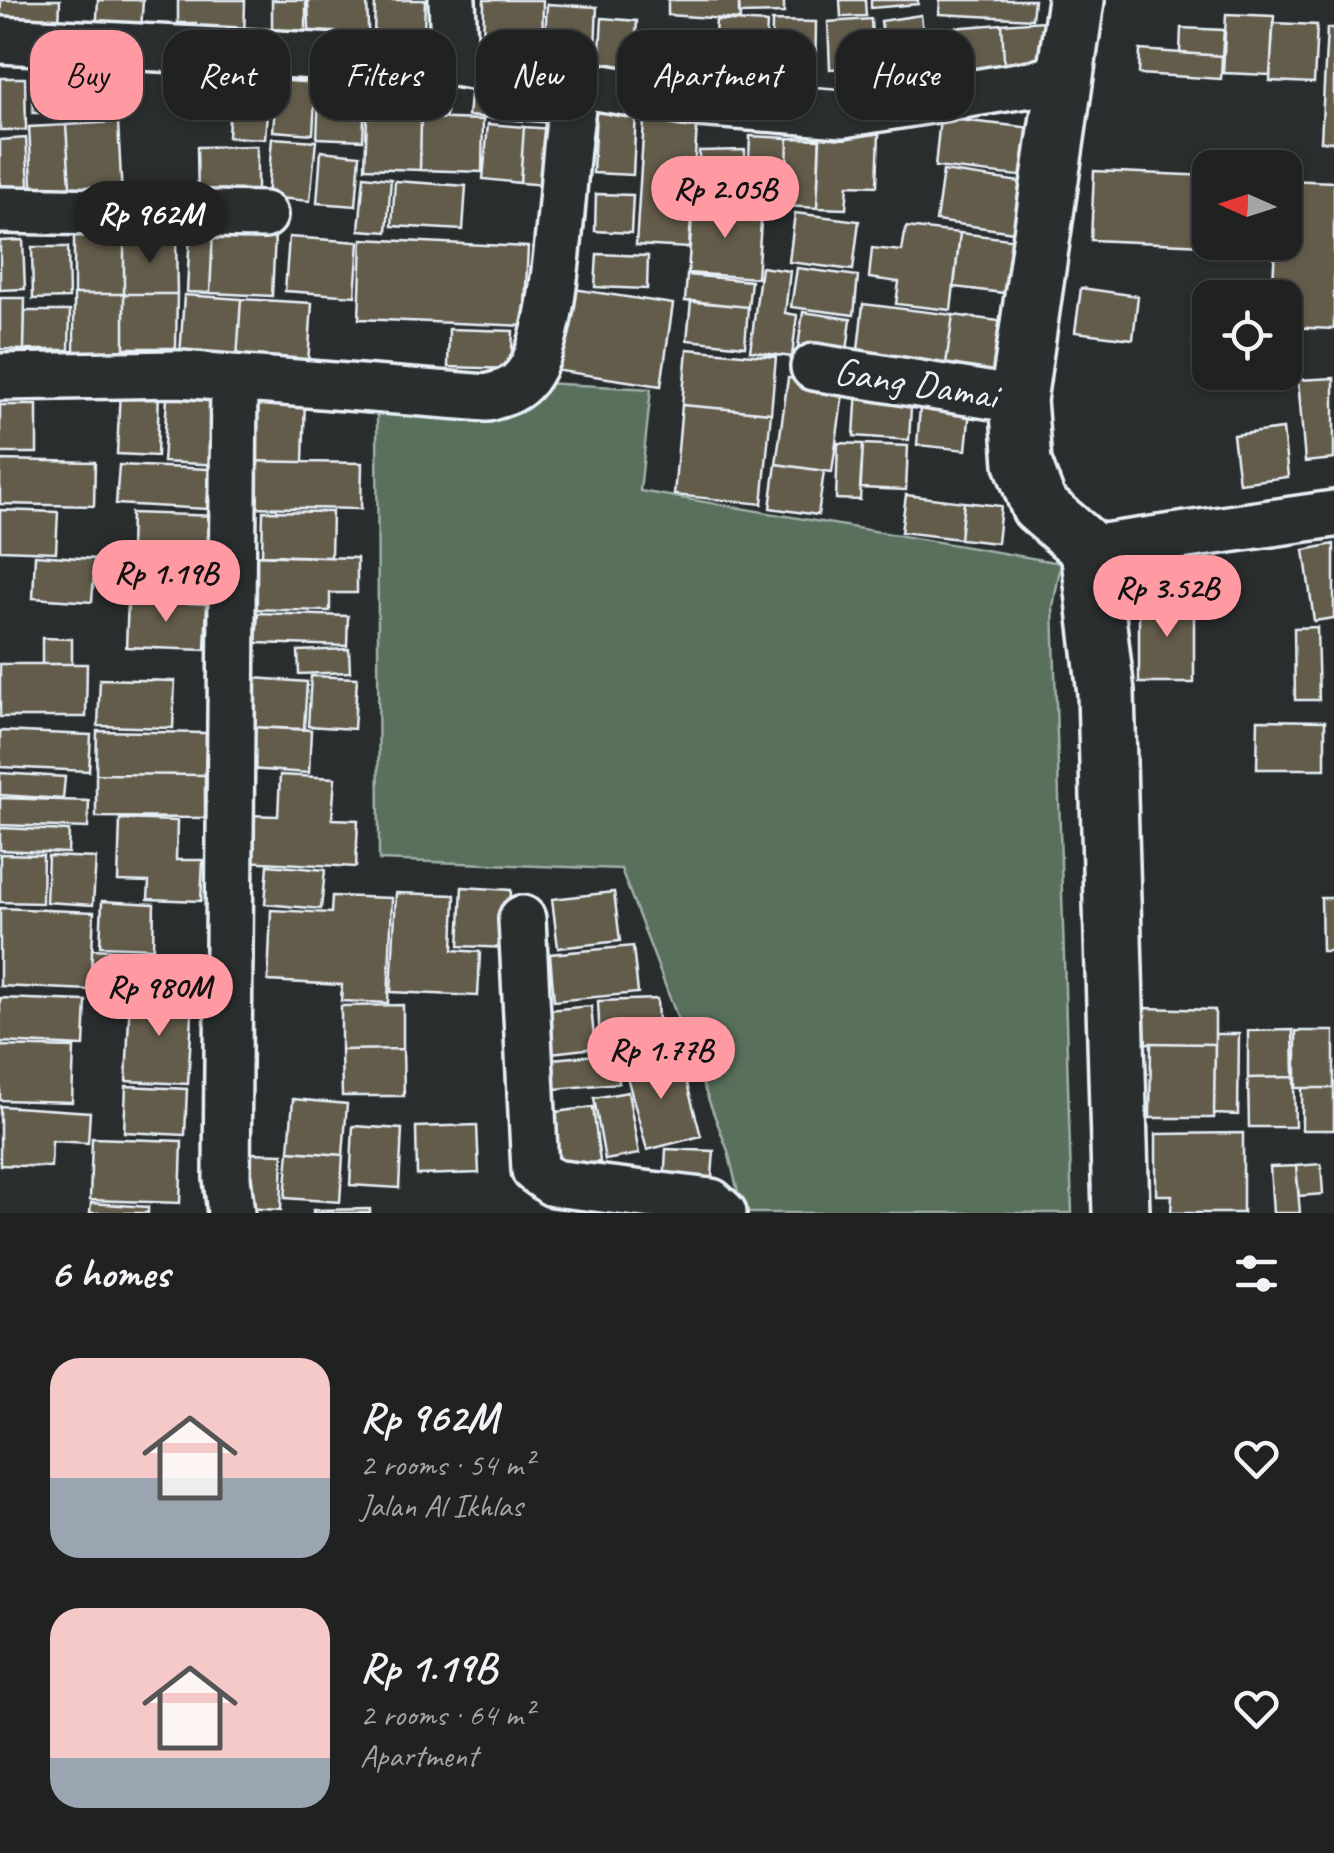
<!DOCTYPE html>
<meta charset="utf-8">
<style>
body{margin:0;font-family:Caveat,sans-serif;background:#2d2f2f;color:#f1f3f6;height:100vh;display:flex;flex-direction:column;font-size:38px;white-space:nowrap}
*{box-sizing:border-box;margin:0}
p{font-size:32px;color:#a2a4a5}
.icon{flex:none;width:55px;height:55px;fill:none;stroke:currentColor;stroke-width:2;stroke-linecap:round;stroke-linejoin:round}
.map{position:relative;height:1213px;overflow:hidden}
.sheet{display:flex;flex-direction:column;background:#202222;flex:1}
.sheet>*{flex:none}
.banner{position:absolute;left:30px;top:30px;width:1275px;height:90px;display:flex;gap:20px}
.needle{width:65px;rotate:273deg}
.tools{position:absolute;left:1192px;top:150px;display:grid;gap:20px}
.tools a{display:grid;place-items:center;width:110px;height:110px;border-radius:20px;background:#202222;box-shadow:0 2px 8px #0004,0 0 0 2px #3d3f40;font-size:50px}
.price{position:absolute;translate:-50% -85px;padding:0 22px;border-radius:35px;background:#ff9aa2;color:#111;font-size:32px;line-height:65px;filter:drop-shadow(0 2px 5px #0008)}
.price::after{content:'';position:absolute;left:50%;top:60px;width:30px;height:22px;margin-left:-15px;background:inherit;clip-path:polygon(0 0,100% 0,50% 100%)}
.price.selected{background:#222;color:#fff}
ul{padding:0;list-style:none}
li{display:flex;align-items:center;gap:30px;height:250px;padding:0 50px}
li span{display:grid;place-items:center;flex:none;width:280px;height:200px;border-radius:30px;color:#555}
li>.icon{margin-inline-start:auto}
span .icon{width:120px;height:120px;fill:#fffc;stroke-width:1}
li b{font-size:42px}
h2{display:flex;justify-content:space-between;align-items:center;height:120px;padding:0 50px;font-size:42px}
.pill{padding:0 35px;border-radius:30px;background:#202222;box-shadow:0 2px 8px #0004,0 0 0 2px #3d3f40;font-size:35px;line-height:90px}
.pill.selected{background:#ff9aa2;color:#111}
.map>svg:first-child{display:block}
</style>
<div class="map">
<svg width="1334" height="1213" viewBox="0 0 1334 1213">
<rect width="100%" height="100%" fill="#2a2d2e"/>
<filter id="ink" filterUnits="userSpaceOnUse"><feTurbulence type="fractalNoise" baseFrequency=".01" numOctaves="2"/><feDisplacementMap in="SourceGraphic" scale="20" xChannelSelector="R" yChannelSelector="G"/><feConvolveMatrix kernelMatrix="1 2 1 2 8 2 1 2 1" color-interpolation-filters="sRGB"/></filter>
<g filter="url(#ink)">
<path fill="#59705c" stroke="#a0b0aa" stroke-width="2.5" d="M 524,382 L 651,389 L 640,491 L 1061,563 L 1053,607 L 1072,1213 L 743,1213 L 728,1151 L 621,869 L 379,860 L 377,413 Z"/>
<path fill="#645b4c" stroke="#e8f1f8" stroke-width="2.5" d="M 1,0 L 60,0 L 59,27 L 0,24 Z
M 98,0 L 143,0 L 141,30 L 96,35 Z
M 178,0 L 245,0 L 244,42 L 196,41 L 196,23 L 178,23 Z
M 272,0 L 306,0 L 306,50 L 272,50 Z
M 308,0 L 367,0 L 369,50 L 310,52 Z
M 375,0 L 425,0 L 424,36 L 374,35 Z
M 484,0 L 543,0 L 542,55 L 483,53 Z
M 668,0 L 739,0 L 740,20 L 668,15 Z
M 739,0 L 784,0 L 784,13 L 739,14 Z
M 840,0 L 865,0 L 866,16 L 841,17 Z
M 871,0 L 918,0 L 918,4 L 871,8 Z
M 940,0 L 1034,0 L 1032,19 L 939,14 Z
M 547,4 L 597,7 L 594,70 L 558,69 L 559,57 L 544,56 Z
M 1226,14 L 1274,16 L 1270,75 L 1223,73 Z
M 921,15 L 928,69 L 888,74 L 881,21 Z
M 602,18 L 637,21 L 633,83 L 598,81 Z
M 871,19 L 875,92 L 847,93 L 845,68 L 830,69 L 828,22 Z
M 716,20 L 767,23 L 764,77 L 735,75 L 737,65 L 713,64 Z
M 772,21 L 816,22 L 815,91 L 771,91 Z
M 1043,21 L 1046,75 L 1005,78 L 1002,24 Z
M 1273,23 L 1317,25 L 1314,83 L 1270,81 Z
M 1002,24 L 1005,78 L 942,83 L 938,29 Z
M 1181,28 L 1224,30 L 1222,56 L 1180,53 Z
M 1327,28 L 1334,28 L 1334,142 L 1321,141 Z
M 651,38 L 698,41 L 695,89 L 648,93 Z
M 1140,50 L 1222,56 L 1221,79 L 1139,74 Z
M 33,53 L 59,53 L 59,113 L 33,113 Z
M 59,68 L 112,68 L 112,113 L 59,113 Z
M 370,70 L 447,72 L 446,116 L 369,114 Z
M 472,75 L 554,81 L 552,123 L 468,116 Z
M 0,78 L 25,78 L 26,130 L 0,130 Z
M 277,80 L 316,83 L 313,134 L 273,131 Z
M 231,83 L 269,86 L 265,139 L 228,137 Z
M 319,94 L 365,97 L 363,140 L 317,138 Z
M 596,111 L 636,113 L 633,175 L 593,173 Z
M 367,117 L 421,118 L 420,170 L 365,168 Z
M 421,118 L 483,120 L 482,172 L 420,170 Z
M 940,118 L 1033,128 L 1028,177 L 935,167 Z
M 644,121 L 697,125 L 689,248 L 636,245 Z
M 118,122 L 122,198 L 71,201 L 66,125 Z
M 488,124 L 524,127 L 520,183 L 483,179 Z
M 66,125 L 71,201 L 33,203 L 29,127 Z
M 524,127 L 553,129 L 549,185 L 520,183 Z
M 820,130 L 879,133 L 877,186 L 848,185 L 846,209 L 817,208 Z
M 750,136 L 788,138 L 786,206 L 747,205 Z
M 26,138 L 30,200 L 0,202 L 0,140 Z
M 272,138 L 316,141 L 310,201 L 267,197 Z
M 788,138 L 820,139 L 817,208 L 786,206 Z
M 257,146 L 257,199 L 198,200 L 197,147 Z
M 745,150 L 746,196 L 699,197 L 699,151 Z
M 321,151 L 360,155 L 356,206 L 317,203 Z
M 943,171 L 1028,183 L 1021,233 L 936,221 Z
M 1094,171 L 1210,176 L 1210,242 L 1285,242 L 1285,180 L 1334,182 L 1334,329 L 1285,327 L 1285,298 L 1272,298 L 1275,248 L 1091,240 Z
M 364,176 L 391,179 L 387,232 L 359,230 Z
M 395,181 L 466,186 L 463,230 L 392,226 Z
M 596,194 L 633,195 L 631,233 L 595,231 Z
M 693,203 L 762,208 L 757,278 L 688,273 Z
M 795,213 L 859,221 L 853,270 L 789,262 Z
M 906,227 L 960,233 L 951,310 L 896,304 L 899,282 L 869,278 L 872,248 L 902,251 Z
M 74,229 L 124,229 L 124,294 L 74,294 Z
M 190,230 L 213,231 L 210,293 L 187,292 Z
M 213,231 L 275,235 L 272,296 L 210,293 Z
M 960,233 L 1018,240 L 1012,294 L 954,287 Z
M 124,237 L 176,237 L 177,294 L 124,294 Z
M 289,237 L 359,242 L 355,296 L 285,291 Z
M 362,239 L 528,247 L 524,326 L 359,319 Z
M 23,240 L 25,289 L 0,290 L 0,241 Z
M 32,247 L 68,247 L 69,298 L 33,299 Z
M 597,254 L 648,256 L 647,289 L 595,287 Z
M 761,267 L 790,271 L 785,313 L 797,315 L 792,357 L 750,351 Z
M 797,268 L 858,276 L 854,315 L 791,307 Z
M 687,275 L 751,281 L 748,307 L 685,301 Z
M 567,288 L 673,304 L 661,386 L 554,370 Z
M 1081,288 L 1138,296 L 1133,339 L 1075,332 Z
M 74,294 L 124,294 L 124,357 L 74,357 Z
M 124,294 L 177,294 L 176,348 L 124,348 Z
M 184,295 L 241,299 L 237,360 L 180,356 Z
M 0,298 L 25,298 L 24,350 L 0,349 Z
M 241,299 L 312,303 L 308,364 L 237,360 Z
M 691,301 L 748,307 L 745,346 L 687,340 Z
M 863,304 L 953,315 L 945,371 L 857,359 Z
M 1194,304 L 1210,305 L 1210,344 L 1193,343 Z
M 25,311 L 70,311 L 69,350 L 24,350 Z
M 803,312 L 851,319 L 846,360 L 797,354 Z
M 953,315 L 1007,322 L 999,378 L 945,371 Z
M 449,329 L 513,331 L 511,369 L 448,367 Z
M 687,349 L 776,357 L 771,413 L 682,405 Z
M 788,378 L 844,386 L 832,472 L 776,464 Z
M 1334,378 L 1334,459 L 1305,462 L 1298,380 Z
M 168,382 L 226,386 L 221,465 L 163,462 Z
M 857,388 L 912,391 L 909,440 L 854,436 Z
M 120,389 L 159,391 L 157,456 L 117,454 Z
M 921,395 L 971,400 L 966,450 L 917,445 Z
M 241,397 L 305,399 L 303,462 L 240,461 Z
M 0,405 L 37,405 L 37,453 L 0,453 Z
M 682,405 L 771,413 L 762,504 L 674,495 Z
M 1283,429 L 1288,477 L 1239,483 L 1233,435 Z
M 838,443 L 863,444 L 860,500 L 836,499 Z
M 863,444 L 908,446 L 906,490 L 860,488 Z
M 0,460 L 95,462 L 94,506 L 0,504 Z
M 240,461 L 362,463 L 361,509 L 239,507 Z
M 776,464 L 824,471 L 818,515 L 770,508 Z
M 119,465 L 209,469 L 207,509 L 116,504 Z
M 906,495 L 964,502 L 960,539 L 901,532 Z
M 964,502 L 1001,506 L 997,543 L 960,539 Z
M 0,510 L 58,512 L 56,552 L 0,550 Z
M 263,511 L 332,512 L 331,557 L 262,555 Z
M 131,513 L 219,516 L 218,552 L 130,550 Z
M 1334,544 L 1334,618 L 1314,621 L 1304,550 Z
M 129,552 L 197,554 L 196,599 L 106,595 L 106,571 L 128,572 Z
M 35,555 L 95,559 L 92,602 L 33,598 Z
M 243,555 L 357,558 L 357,593 L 330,593 L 330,611 L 242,609 Z
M 1194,596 L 1194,683 L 1139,683 L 1139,597 Z
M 128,600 L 207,604 L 205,650 L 126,647 Z
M 258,613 L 348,616 L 347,646 L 256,643 Z
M 1317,627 L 1319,700 L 1295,700 L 1294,628 Z
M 42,638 L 72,639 L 72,664 L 42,664 Z
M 349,649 L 350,672 L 299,674 L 298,651 Z
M 0,664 L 87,664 L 86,717 L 0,717 Z
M 311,676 L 357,678 L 354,729 L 308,726 Z
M 254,678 L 307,682 L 304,729 L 251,727 Z
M 100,679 L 175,681 L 173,728 L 98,726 Z
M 1258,720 L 1325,721 L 1325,769 L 1257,769 Z
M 251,727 L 311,730 L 309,773 L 248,769 Z
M 0,731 L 91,735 L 89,771 L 0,767 Z
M 97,731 L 206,733 L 205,775 L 96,774 Z
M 0,773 L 65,777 L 63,799 L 0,795 Z
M 96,774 L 205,775 L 205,818 L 96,817 Z
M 280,775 L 335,778 L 332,819 L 358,820 L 356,867 L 243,861 L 245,815 L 278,816 Z
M 0,798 L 89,801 L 88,828 L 0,825 Z
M 120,819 L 177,821 L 176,860 L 203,860 L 201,901 L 148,899 L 149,882 L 118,881 Z
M 0,828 L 69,831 L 68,853 L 0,850 Z
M 0,854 L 43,855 L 42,903 L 0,902 Z
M 48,856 L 96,858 L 93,905 L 46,902 Z
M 268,865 L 325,870 L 321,909 L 265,904 Z
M 462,887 L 511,890 L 508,948 L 459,946 Z
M 614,892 L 620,941 L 558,948 L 552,899 Z
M 396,893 L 455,895 L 453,950 L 480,952 L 478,996 L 391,992 Z
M 332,896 L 392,898 L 388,1003 L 341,1001 L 342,985 L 268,981 L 271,910 L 331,913 Z
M 1321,898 L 1334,898 L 1334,951 L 1322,951 Z
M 102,901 L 154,904 L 153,948 L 100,946 Z
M 0,908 L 94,912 L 90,990 L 0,986 Z
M 633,946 L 638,993 L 554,1001 L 550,954 Z
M 92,949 L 202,955 L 200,992 L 91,986 Z
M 130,995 L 193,998 L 188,1084 L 126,1081 Z
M 0,998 L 86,1001 L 84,1046 L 0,1042 Z
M 657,999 L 659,1045 L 600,1047 L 598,1001 Z
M 403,1005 L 403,1049 L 341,1050 L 341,1006 Z
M 591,1006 L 595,1048 L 542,1054 L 537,1011 Z
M 1144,1008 L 1215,1010 L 1215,1044 L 1143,1043 Z
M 1293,1030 L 1294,1077 L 1248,1078 L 1248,1031 Z
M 1296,1031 L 1334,1031 L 1334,1088 L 1296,1088 Z
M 1215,1034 L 1239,1034 L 1238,1115 L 1214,1114 Z
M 1151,1043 L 1215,1044 L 1214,1118 L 1150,1118 Z
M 0,1046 L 74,1048 L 72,1102 L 0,1100 Z
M 403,1049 L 404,1096 L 342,1096 L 341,1050 Z
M 662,1052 L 669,1077 L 684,1073 L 701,1136 L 647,1150 L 623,1062 Z
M 617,1053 L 619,1083 L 555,1089 L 552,1059 Z
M 1294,1077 L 1295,1127 L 1249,1127 L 1248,1078 Z
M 126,1086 L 187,1089 L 185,1135 L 124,1132 Z
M 1302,1088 L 1334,1088 L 1334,1130 L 1302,1130 Z
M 628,1092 L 639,1154 L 605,1160 L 594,1098 Z
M 293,1099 L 347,1104 L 343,1155 L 289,1151 Z
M 0,1106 L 90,1112 L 88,1143 L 52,1141 L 51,1167 L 0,1165 Z
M 593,1107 L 600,1162 L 548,1169 L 541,1114 Z
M 477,1125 L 479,1173 L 417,1175 L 416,1127 Z
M 353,1126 L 402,1129 L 399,1188 L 350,1185 Z
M 1243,1133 L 1243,1213 L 1171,1213 L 1172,1195 L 1156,1195 L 1156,1134 Z
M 92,1138 L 182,1141 L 180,1203 L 90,1200 Z
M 666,1149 L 714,1151 L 711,1188 L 664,1185 Z
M 289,1151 L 343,1155 L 340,1202 L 285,1198 Z
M 246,1153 L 283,1154 L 281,1210 L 243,1208 Z
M 1321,1164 L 1323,1194 L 1299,1196 L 1296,1166 Z
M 1296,1166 L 1300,1213 L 1273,1213 L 1270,1167 Z
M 91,1203 L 148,1207 L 148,1213 L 90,1213 Z
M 370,1209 L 370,1213 L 313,1213 L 313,1210 Z"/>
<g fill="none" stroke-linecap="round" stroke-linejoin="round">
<g stroke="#e8f1f8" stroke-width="52">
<path id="minor" d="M 452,0 L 455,63
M 0,40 L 455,63 L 685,102 L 843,114 L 1062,79
M 0,210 L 264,215
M 814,367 L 1018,400
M 0,377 L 180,374 L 487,398 C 503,393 515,391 526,377 C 563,331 559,152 577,83
M 1089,549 L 1334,514
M 522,919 L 535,1170 L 553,1183 L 711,1202 L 723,1213
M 231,1213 L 227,1178 L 234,381"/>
</g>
<g stroke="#e8f1f8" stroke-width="62">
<path id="tertiary" d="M 1076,0 L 1018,400 L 1023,463 L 1039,506 L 1089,549 L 1106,693 L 1121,1213"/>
</g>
<use href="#minor" stroke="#2a2d2e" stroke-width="45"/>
<use href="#tertiary" stroke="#2a2d2e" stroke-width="55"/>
</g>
</g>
<g text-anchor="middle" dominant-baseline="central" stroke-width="8" stroke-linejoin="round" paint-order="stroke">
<g font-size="40" fill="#e8f1f8" stroke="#2a2d2e">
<text transform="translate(916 383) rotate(9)">Gang Damai</text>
</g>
</g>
</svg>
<div class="tools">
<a><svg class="needle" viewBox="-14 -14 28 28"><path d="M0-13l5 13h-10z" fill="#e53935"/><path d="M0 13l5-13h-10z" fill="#a2a4a5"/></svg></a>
<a><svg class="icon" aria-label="locate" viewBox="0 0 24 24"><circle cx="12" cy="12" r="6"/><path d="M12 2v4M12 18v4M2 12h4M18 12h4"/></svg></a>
</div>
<b class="price" style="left:725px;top:241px">Rp 2.05B</b>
<b class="price selected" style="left:150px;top:266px">Rp 962M</b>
<b class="price" style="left:166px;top:625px">Rp 1.19B</b>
<b class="price" style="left:1167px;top:640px">Rp 3.52B</b>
<b class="price" style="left:159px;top:1039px">Rp 980M</b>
<b class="price" style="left:661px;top:1102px">Rp 1.77B</b>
<div class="banner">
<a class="pill selected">Buy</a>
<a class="pill">Rent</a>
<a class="pill">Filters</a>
<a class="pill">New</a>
<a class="pill">Apartment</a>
<a class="pill">House</a>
</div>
</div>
<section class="sheet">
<h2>6 homes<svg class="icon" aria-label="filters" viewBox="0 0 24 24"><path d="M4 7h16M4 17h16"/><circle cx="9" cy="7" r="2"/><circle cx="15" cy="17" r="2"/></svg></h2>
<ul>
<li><span style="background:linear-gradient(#f6c9c9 60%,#9aa5b1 0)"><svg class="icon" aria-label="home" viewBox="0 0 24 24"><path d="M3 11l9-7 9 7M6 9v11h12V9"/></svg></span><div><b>Rp 962M</b><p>2 rooms · 54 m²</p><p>Jalan Al Ikhlas</p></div><svg class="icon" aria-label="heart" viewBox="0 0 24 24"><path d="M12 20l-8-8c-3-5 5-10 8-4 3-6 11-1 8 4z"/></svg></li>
<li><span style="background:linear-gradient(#f6c9c9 75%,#9aa5b1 0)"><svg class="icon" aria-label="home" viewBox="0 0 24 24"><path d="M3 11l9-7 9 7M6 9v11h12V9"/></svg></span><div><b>Rp 1.19B</b><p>2 rooms · 64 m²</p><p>Apartment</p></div><svg class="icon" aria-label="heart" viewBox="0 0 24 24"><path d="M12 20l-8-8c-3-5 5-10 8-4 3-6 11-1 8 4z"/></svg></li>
</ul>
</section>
